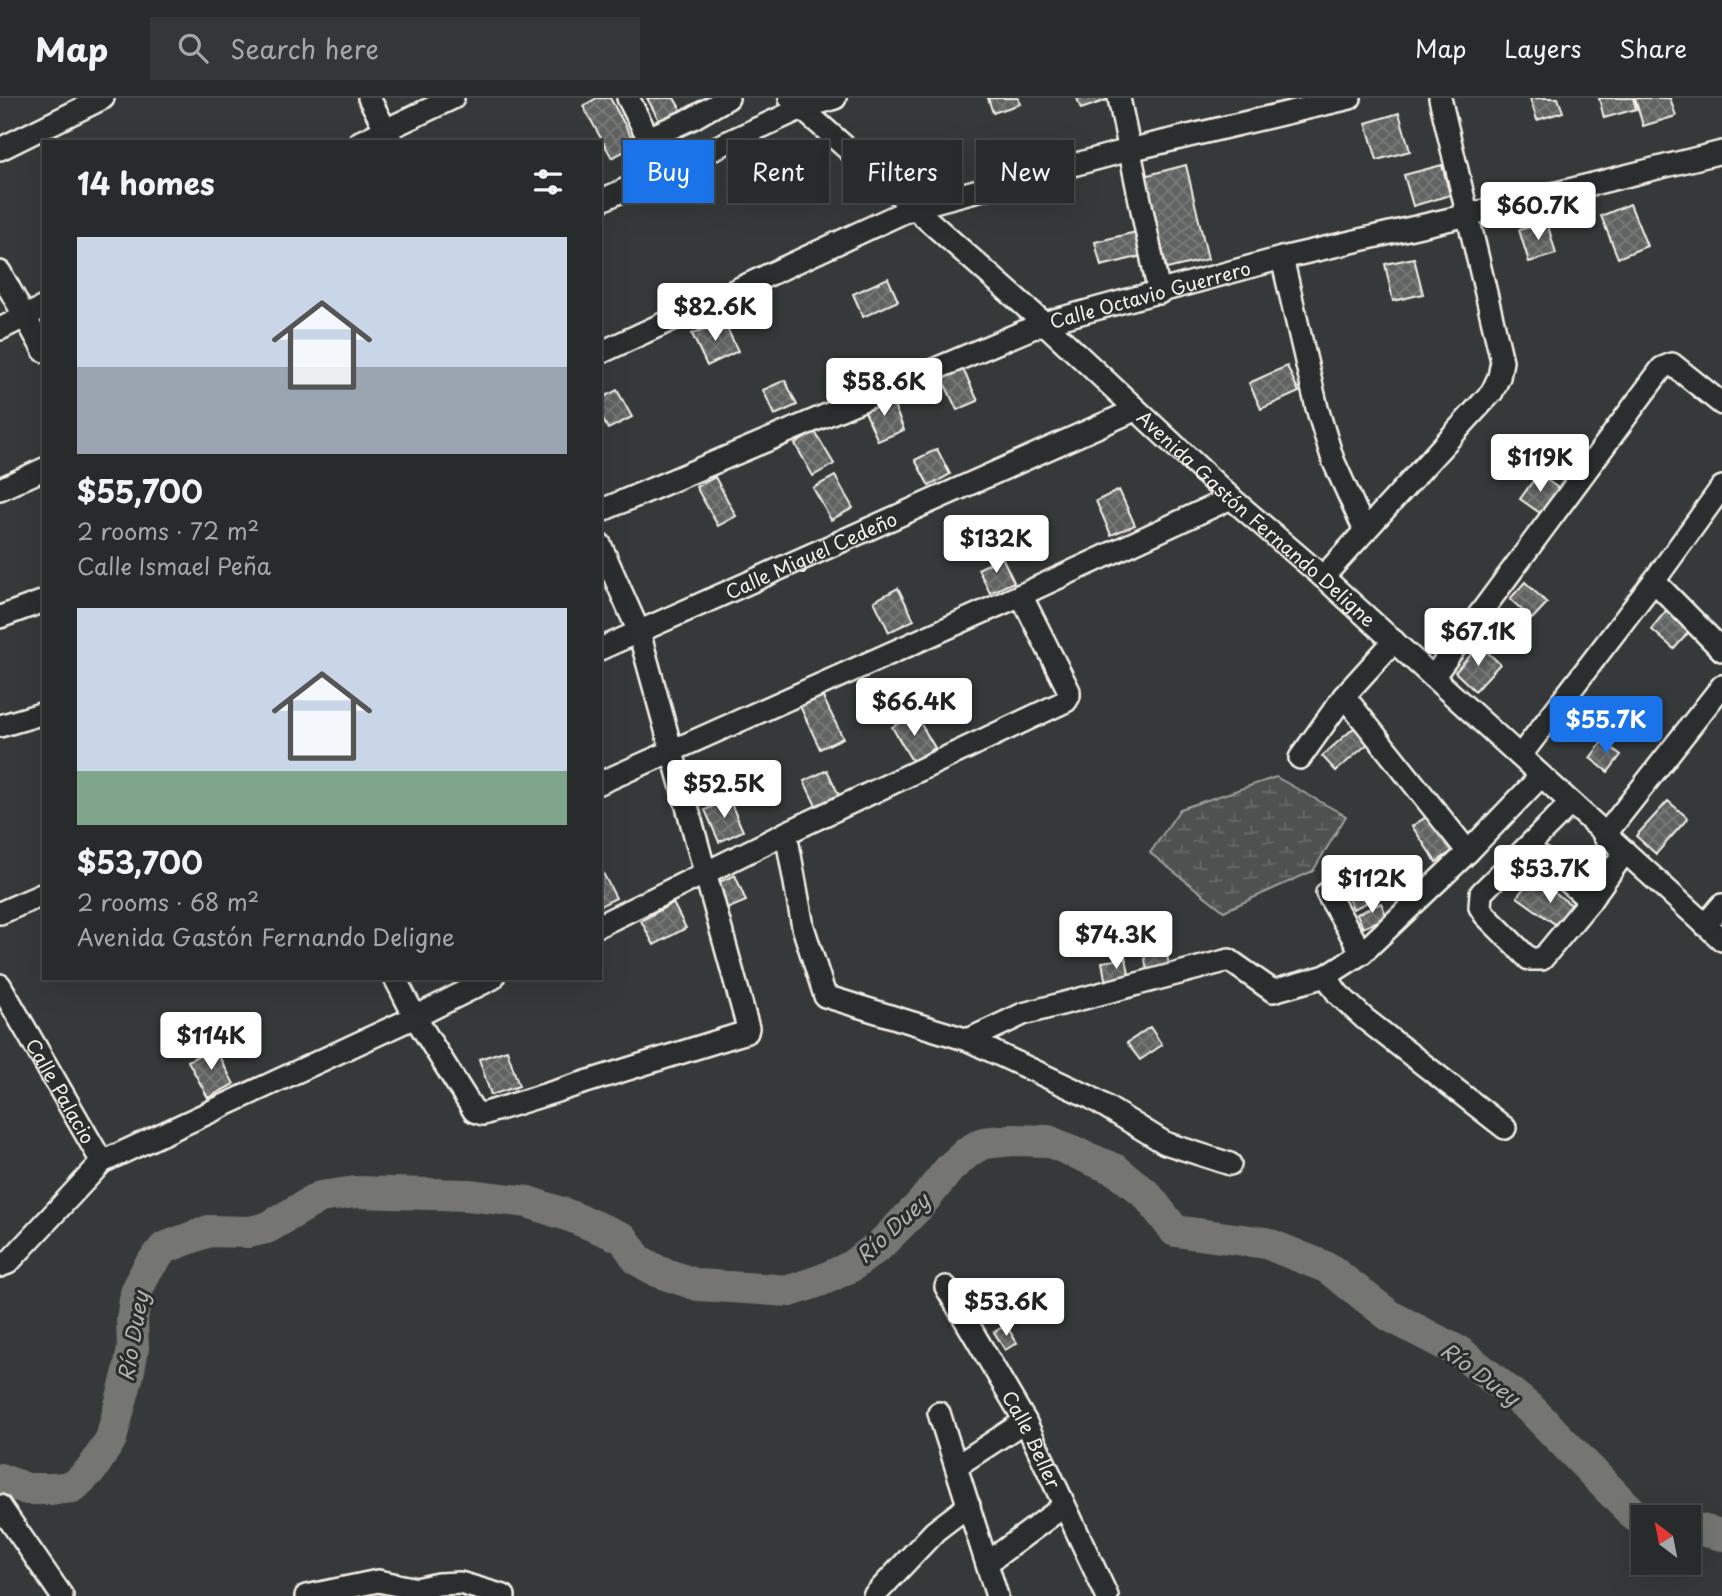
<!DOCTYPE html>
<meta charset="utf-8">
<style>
body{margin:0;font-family:"Playpen Sans",sans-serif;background:#343737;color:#f1f3f6;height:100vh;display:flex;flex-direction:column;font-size:26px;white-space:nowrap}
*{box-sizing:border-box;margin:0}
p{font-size:23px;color:#a5a7a9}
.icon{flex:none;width:38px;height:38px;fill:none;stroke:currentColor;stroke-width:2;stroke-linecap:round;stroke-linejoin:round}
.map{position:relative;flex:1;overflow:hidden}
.panel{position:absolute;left:42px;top:42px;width:560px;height:840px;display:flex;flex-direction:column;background:#282b2b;border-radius:0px;box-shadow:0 7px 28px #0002,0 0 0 2px #444747}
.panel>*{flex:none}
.hud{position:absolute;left:623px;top:42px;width:665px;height:63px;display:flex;gap:14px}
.needle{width:46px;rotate:328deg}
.fabs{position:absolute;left:1631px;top:1407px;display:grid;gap:14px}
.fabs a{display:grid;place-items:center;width:70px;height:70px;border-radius:0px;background:#282b2b;box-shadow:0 7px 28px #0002,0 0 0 2px #444747;font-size:35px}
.price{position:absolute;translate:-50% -60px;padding:0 16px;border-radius:7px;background:#fff;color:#222;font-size:23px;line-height:46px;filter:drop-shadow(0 2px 4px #0008)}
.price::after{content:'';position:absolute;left:50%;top:42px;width:21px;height:16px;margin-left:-10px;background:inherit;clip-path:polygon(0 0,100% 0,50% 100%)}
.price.on{background:#1a73e8;color:#fff}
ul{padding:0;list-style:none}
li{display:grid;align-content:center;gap:14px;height:371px;padding:0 35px}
li span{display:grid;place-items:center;height:217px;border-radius:0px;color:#555}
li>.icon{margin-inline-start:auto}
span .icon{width:126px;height:126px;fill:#fffc;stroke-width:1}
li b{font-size:30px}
h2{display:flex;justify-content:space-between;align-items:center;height:84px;padding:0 35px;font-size:30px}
.pill{padding:0 24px;border-radius:0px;background:#282b2b;box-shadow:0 7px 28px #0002,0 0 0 2px #444747;font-size:24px;line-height:63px}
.pill.on{background:#1a73e8;color:#fff}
header{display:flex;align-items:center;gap:42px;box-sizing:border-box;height:98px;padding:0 35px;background:#282b2b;border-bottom:2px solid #444747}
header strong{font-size:33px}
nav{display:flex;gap:38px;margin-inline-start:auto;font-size:24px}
.search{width:490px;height:63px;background:#343737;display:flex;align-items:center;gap:18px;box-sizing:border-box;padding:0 24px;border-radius:0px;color:#a5a7a9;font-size:26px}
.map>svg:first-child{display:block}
</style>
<header>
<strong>Map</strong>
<div class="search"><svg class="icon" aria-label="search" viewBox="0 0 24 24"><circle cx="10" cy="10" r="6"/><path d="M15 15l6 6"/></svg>Search here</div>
<nav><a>Map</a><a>Layers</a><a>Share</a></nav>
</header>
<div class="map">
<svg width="1722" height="1498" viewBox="0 0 1722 1498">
<defs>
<pattern id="wetland-marsh" width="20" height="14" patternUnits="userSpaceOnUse" patternTransform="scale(1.75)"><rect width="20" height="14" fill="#4e514f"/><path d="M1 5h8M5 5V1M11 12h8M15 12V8" fill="none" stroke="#686a68"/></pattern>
<pattern id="building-cross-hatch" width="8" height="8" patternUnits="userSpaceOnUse" patternTransform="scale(1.75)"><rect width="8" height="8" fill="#616362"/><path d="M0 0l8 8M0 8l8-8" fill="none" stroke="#787a78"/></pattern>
</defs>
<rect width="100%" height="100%" fill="#363939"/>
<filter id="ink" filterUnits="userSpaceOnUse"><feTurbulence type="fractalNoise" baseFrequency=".0143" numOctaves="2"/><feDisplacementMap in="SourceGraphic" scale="14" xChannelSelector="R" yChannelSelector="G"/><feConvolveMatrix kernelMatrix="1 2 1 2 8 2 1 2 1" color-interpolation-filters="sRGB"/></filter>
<g filter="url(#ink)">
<path fill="url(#wetland-marsh)" stroke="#a1a19c" stroke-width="2" d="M 1276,679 L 1346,718 L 1313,773 L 1224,813 L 1150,755 L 1180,711 Z"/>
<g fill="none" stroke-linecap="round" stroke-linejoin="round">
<path stroke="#757572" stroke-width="32" d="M 0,1381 L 27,1391 L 53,1391 L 73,1389 L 92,1371 L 111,1341 L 128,1277 L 133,1250 L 132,1222 L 136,1195 L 147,1171 L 164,1150 L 209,1133 L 249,1134 L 267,1130 L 320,1099 L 355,1094 L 468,1097 L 528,1104 L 570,1118 L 623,1140 L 638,1162 L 659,1174 L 698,1187 L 790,1193 L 822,1182 L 850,1169 L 880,1147 L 920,1107 L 950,1070 L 969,1053 L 983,1045 L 1013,1042 L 1048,1043 L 1116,1072 L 1147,1097 L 1175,1133 L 1266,1145 L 1328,1170 L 1390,1218 L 1461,1255 L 1533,1313 L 1634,1417 L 1645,1419
M 1689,1429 L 1722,1437"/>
</g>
<path fill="url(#building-cross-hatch)" stroke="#f4f1e8" stroke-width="2" d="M 597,0 L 610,0 L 636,47 L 612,60 L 583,8 Z
M 647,0 L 674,0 L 681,12 L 660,24 Z
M 988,0 L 1018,0 L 1020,6 L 993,15 Z
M 1077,0 L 1109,0 L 1110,1 L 1081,11 Z
M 1530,0 L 1558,0 L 1563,14 L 1537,22 Z
M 1599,0 L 1633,0 L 1636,11 L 1604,20 Z
M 1635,0 L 1670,0 L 1676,18 L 1643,28 Z
M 1399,15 L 1410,53 L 1377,62 L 1366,25 Z
M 1186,67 L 1208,161 L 1167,171 L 1144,78 Z
M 1442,67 L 1450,97 L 1413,108 L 1404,77 Z
M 1630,106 L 1647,148 L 1618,160 L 1601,118 Z
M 1547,124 L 1556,156 L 1529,164 L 1519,132 Z
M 1136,134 L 1142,158 L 1101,168 L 1095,144 Z
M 1414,160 L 1423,196 L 1393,203 L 1385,166 Z
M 888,180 L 898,203 L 863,219 L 853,196 Z
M 723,222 L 738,253 L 707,268 L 692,236 Z
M 1287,268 L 1299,294 L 1261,311 L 1249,285 Z
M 962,269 L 978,303 L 957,312 L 941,278 Z
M 785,282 L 797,307 L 775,317 L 763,292 Z
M 617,292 L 632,319 L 608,331 L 600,316 L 600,301 Z
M 890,298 L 904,332 L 878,343 L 863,309 Z
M 815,334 L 834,366 L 813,378 L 795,346 Z
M 937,351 L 950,376 L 929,388 L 915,362 Z
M 1538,376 L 1561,392 L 1543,417 L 1520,401 Z
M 835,378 L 853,410 L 831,422 L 813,390 Z
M 715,379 L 736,418 L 718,428 L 696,389 Z
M 1119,392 L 1135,427 L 1111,437 L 1096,403 Z
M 1002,459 L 1014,484 L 990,495 L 978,471 Z
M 1525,484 L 1547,505 L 1532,521 L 1510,501 Z
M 898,490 L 914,522 L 889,534 L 874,503 Z
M 1670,508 L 1694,528 L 1674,551 L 1651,531 Z
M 1480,547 L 1500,566 L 1475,593 L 1455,574 Z
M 821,595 L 843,640 L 820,651 L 799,606 Z
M 915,616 L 935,650 L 912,663 L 892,629 Z
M 1356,628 L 1370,644 L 1336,673 L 1322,658 Z
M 1603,643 L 1621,657 L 1608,674 L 1590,660 Z
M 726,671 L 733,692 L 695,705 L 688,685 Z
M 827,672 L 839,697 L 816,708 L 804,683 Z
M 729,701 L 743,733 L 719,744 L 705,712 Z
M 1668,703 L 1688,720 L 1656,756 L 1636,738 Z
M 1431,716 L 1454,752 L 1436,764 L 1412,728 Z
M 603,775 L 616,800 L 600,808 L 600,777 Z
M 735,777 L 746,803 L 727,811 L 717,785 Z
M 1532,779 L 1583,815 L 1569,836 L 1517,799 Z
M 1368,785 L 1375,801 L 1353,811 L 1346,795 Z
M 673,805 L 686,830 L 654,847 L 641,823 Z
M 1381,805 L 1387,819 L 1363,830 L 1357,816 Z
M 1165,847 L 1169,867 L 1147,872 L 1143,851 Z
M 1126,860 L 1130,881 L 1106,886 L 1102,864 Z
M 1150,929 L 1162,947 L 1140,962 L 1127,945 Z
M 214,949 L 234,986 L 208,1000 L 188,963 Z
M 507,952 L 519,988 L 491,997 L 479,961 Z
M 1006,1227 L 1017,1245 L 1005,1252 L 994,1234 Z"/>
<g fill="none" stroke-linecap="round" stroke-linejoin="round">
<g stroke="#f4f1e8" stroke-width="26">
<g id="minor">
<path d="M 369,0 L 391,42"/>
<path d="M 628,0 L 665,73"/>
<path id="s1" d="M 790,0 L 1044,225 L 1231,400 L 1323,479 L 1722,842"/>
<path d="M 1119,0 L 1159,195"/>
<path d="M 648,40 L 693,20 L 728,0"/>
<path d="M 360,44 L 453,0"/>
<path d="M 0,51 L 103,0"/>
<path d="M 600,103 L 802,10 L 835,0"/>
<path d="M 1282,160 L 1317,310 L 1333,362 L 1365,433"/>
<path d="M 0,174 L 44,253"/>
<path d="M 0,231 L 44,209"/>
<path d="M 600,255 L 915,109 L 1129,52 L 1350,0"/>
<path d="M 0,391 L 44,371"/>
<path id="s2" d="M 600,413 L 1044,225 L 1282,160 L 1468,117 L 1722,54"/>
<path d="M 1323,479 L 1492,294 L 1499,279 L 1502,263 L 1440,0"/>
<path d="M 1654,483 L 1722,552"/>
<path d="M 0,519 L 44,503"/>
<path id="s3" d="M 600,551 L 1135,312"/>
<path d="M 1433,579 L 1662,270 L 1672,266 L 1722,306"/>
<path d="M 1344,598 L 1468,754"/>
<path d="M 0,628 L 44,615"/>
<path d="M 1520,658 L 1654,483 L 1722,389"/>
<path d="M 1300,660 L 1344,598 L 1394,543"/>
<path d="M 600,685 L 1021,497 L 1231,400"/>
<path d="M 1571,705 L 1481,795 L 1480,809 L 1485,817 L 1529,861 L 1542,861 L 1590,803 L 1625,754"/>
<path d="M 786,735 L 803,829 L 825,898 L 968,942 L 1090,999 L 1165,1045 L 1230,1066"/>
<path d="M 1604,738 L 1722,588"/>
<path d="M 1529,749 L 1590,803"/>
<path d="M 1327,795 L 1362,855"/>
<path d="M 0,815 L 44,796"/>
<path d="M 600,827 L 786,735 L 1066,603 L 1069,598 L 1069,593 L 1021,497"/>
<path d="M 1705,827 L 1722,807"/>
<path d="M 1326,878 L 1338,896 L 1365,921 L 1505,1030"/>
<path d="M 395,880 L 415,919 L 474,1013 L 483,1016 L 747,934 L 748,930 L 639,534 L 600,446"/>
<path id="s4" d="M 0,887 L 102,1064"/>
<path d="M 968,942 L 1023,916 L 1229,862 L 1273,893 L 1326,878 L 1362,855 L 1468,754 L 1541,678"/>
<path d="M 0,1168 L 8,1165 L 102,1064 L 415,919 L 493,880"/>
<path id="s5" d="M 946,1189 L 1025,1323 L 1107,1498"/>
<path d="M 939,1315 L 997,1498"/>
<path d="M 958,1367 L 1025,1323"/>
<path d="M 0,1408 L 62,1498"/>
<path d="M 987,1465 L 1064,1408"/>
<path d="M 306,1498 L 378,1483 L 417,1491 L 438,1486 L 460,1485 L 504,1498"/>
<path d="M 874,1498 L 935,1433 L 969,1407"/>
</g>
</g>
<use href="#minor" stroke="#2a2d2e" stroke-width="21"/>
</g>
</g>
<g text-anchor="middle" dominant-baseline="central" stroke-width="6" stroke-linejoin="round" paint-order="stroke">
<g font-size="19" fill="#f4f1e8" stroke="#2a2d2e">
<text stroke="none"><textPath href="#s2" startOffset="592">Calle Octavio Guerrero</textPath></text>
<text stroke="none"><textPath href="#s1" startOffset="628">Avenida Gastón Fernando Deligne</textPath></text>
<text stroke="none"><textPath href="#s3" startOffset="231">Calle Miguel Cedeño</textPath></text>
<text stroke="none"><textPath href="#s4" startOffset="122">Calle Palacio</textPath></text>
<text stroke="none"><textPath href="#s5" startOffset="175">Calle Beller</textPath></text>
</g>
<g font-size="21" font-style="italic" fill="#b4b3ad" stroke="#2a2d2e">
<text transform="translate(892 1129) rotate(-43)">Río Duey</text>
<text transform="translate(132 1238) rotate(-80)">Río Duey</text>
<text transform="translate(1481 1275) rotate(36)">Río Duey</text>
</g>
</g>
</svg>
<div class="fabs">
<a><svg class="needle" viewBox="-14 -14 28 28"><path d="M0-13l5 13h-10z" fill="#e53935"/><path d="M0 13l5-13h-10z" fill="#a5a7a9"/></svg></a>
</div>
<b class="price" style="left:1538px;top:144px">$60.7K</b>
<b class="price" style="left:715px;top:245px">$82.6K</b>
<b class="price" style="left:884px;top:320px">$58.6K</b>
<b class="price" style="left:1540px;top:396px">$119K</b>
<b class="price" style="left:996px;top:477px">$132K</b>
<b class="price" style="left:1478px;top:570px">$67.1K</b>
<b class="price" style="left:914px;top:640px">$66.4K</b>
<b class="price on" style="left:1606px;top:658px">$55.7K</b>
<b class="price" style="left:724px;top:722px">$52.5K</b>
<b class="price" style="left:1550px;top:807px">$53.7K</b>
<b class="price" style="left:1372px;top:817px">$112K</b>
<b class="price" style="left:1116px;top:873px">$74.3K</b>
<b class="price" style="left:211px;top:974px">$114K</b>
<b class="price" style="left:1006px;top:1240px">$53.6K</b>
<div class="hud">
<a class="pill on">Buy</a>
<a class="pill">Rent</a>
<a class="pill">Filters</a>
<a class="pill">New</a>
</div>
<section class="panel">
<h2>14 homes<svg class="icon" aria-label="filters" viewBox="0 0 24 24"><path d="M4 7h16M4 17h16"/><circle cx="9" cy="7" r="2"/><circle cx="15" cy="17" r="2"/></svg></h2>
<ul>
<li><span style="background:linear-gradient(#c9d6e8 60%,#9aa5b1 0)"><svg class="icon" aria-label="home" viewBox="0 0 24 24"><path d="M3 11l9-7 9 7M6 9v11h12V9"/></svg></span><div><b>$55,700</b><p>2 rooms · 72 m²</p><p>Calle Ismael Peña</p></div></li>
<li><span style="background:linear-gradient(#c9d6e8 75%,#7fa58c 0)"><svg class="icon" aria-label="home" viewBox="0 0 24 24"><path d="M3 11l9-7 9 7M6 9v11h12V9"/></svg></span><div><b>$53,700</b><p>2 rooms · 68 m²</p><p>Avenida Gastón Fernando Deligne</p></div></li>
</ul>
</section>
</div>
